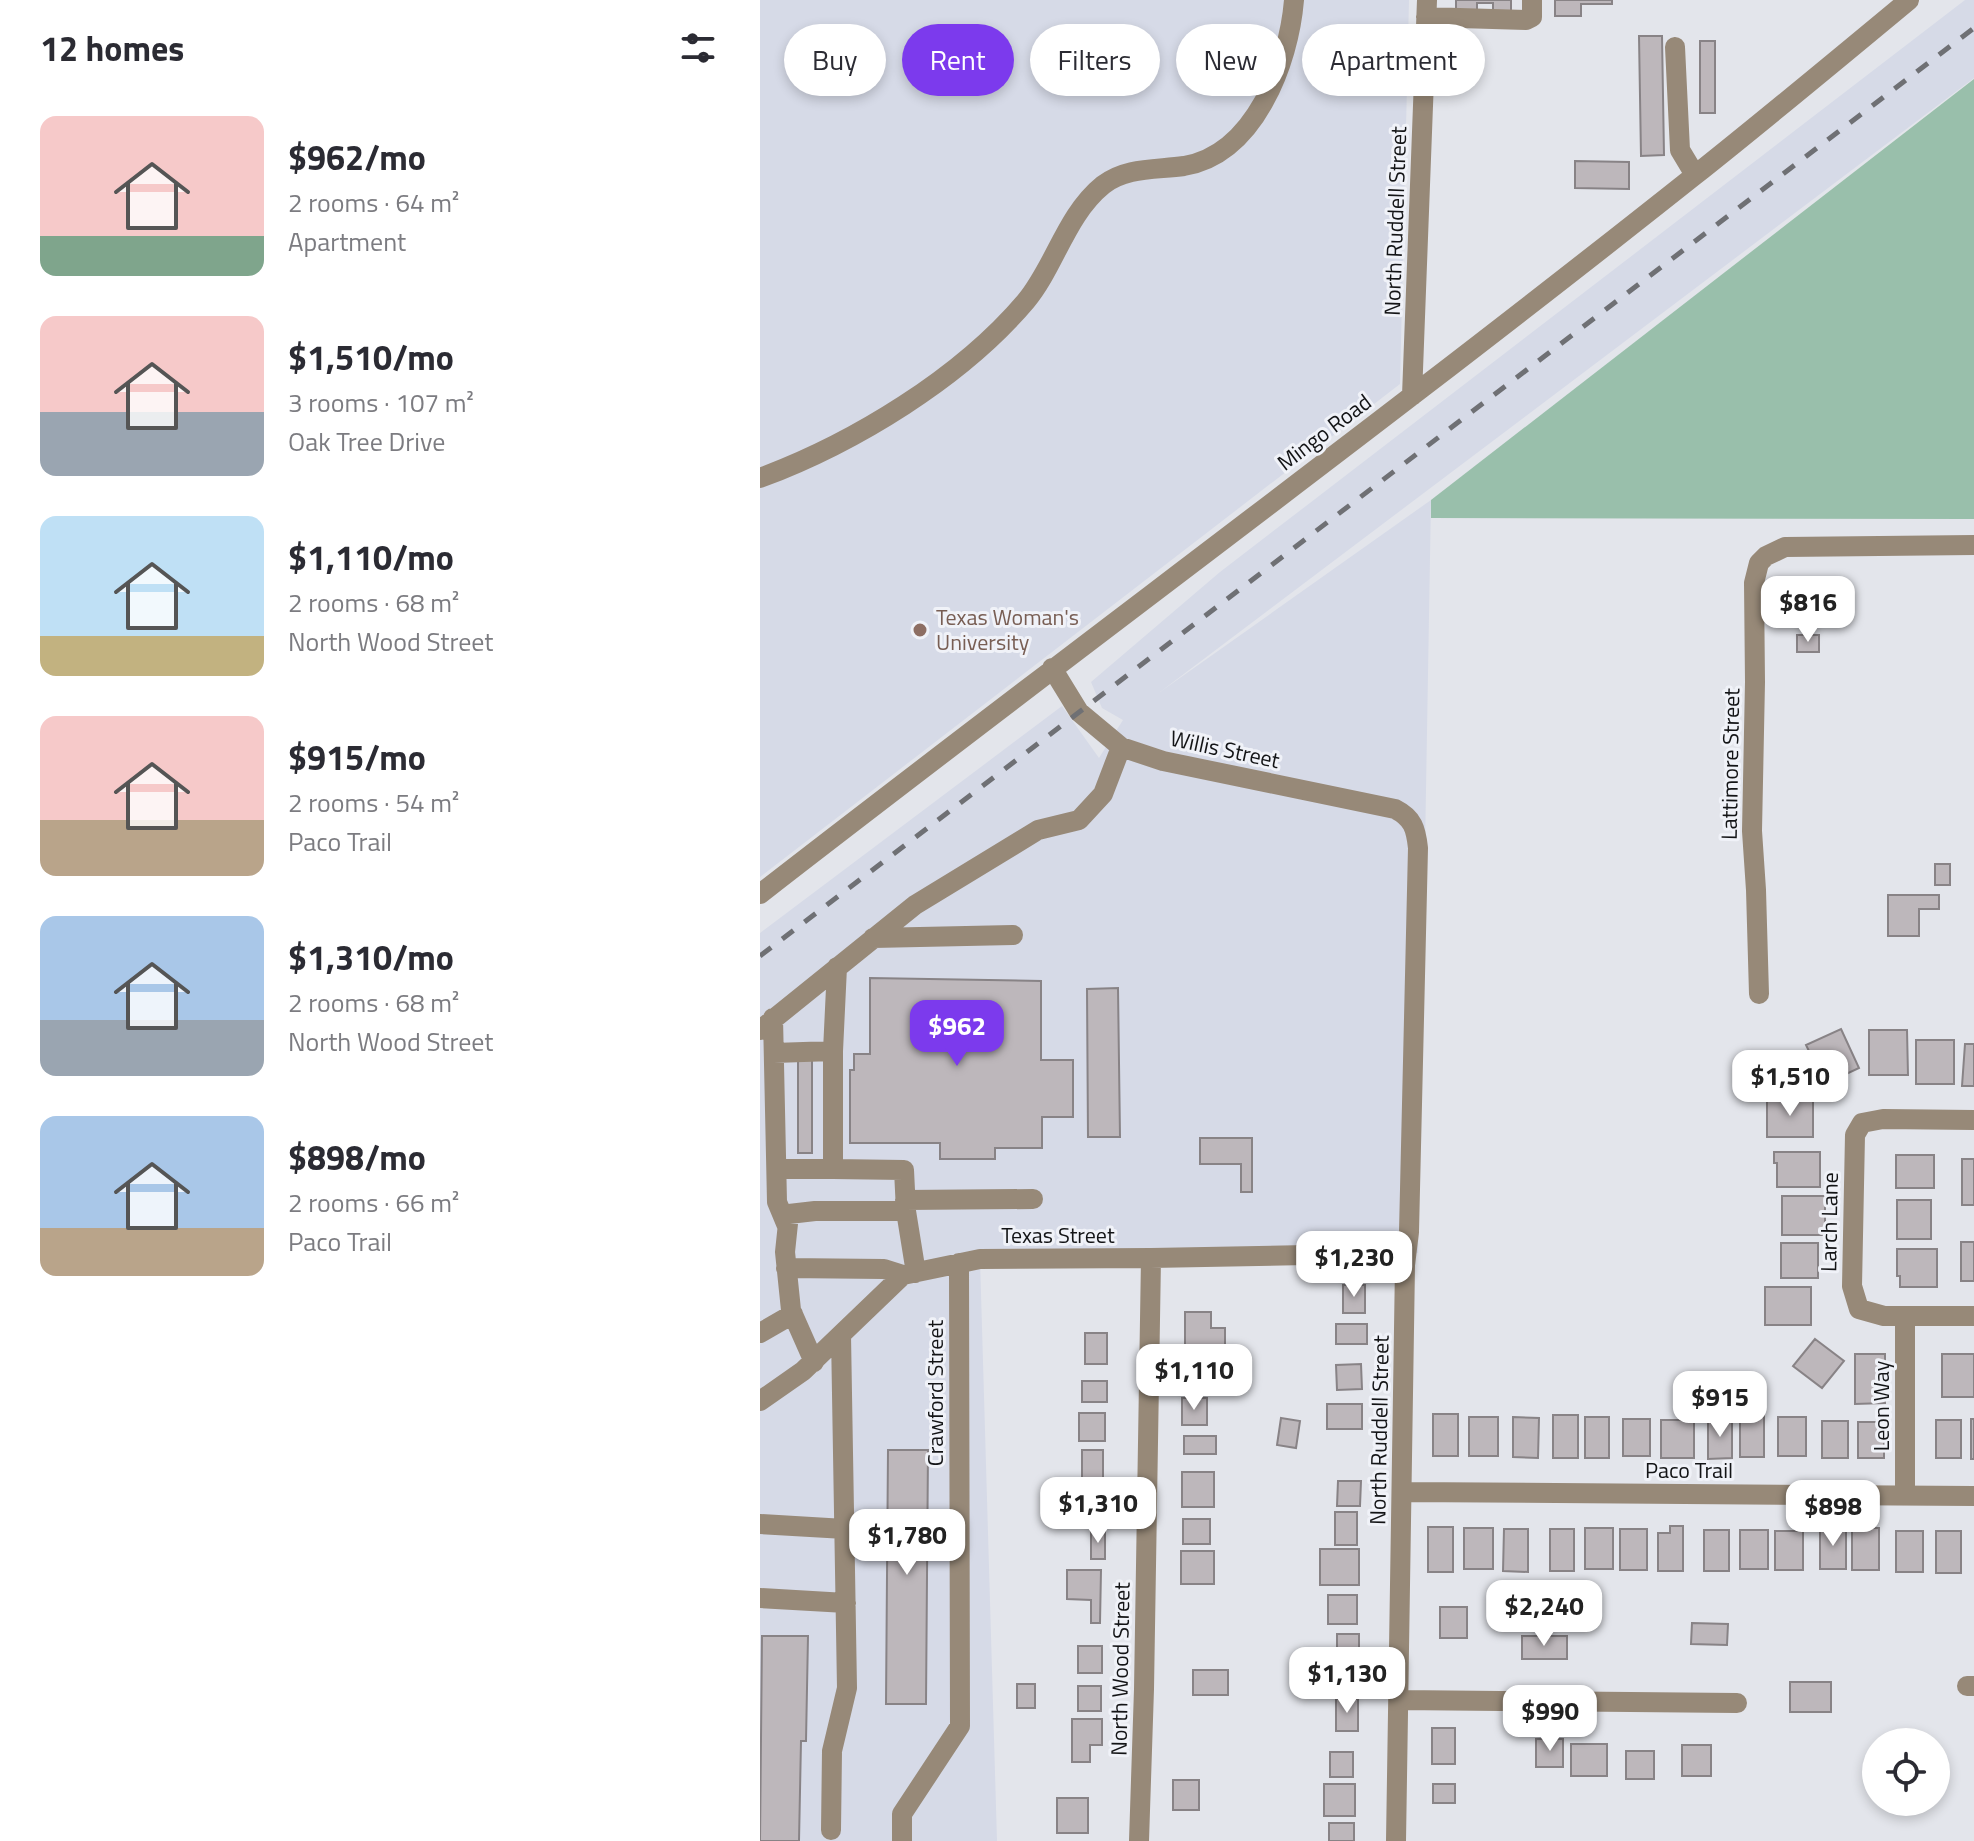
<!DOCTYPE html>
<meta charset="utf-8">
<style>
body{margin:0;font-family:"Titillium Web",sans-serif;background:#f7f7f7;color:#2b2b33;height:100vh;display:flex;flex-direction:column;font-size:30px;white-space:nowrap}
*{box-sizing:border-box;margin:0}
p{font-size:26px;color:#7c7c81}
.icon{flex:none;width:44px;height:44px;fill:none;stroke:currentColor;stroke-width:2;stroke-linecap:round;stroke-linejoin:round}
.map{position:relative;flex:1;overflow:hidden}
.side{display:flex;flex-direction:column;background:#fff;width:760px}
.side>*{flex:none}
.top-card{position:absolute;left:24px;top:24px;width:760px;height:72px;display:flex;gap:16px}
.tools{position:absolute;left:1102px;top:1728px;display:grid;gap:16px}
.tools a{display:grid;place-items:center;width:88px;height:88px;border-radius:50%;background:#fff;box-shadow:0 4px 12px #0003;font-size:40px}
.price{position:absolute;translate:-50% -68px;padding:0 18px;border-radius:16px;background:#fff;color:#222;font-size:26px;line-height:52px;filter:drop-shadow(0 2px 4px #0008)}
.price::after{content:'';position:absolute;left:50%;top:48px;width:24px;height:18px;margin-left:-12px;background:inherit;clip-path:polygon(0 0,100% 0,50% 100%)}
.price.selected{background:#7c3aed;color:#fff}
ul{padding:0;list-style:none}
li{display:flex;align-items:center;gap:24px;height:200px;padding:0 40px}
li span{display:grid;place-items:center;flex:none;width:224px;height:160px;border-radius:16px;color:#555}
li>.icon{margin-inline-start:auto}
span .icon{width:96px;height:96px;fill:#fffc;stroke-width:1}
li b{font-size:34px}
h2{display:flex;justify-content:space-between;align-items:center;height:96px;padding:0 40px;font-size:34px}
.tag{padding:0 28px;border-radius:36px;background:#fff;box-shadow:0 4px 12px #0003;font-size:28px;line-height:72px}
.tag.selected{background:#7c3aed;color:#fff}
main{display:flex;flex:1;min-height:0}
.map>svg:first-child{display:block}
</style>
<main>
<section class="side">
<h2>12 homes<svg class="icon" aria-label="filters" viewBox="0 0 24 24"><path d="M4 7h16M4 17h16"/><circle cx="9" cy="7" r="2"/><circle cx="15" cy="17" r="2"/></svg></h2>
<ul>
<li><span style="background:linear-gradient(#f6c9c9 75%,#7fa58c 0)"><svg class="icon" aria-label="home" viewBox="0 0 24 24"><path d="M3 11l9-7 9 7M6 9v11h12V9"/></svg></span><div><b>$962/mo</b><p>2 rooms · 64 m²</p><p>Apartment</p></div></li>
<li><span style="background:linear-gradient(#f6c9c9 60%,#9aa5b1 0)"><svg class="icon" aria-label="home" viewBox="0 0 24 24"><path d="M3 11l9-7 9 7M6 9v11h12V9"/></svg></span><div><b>$1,510/mo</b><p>3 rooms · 107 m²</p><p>Oak Tree Drive</p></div></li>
<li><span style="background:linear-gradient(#bfe0f5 75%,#c2b280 0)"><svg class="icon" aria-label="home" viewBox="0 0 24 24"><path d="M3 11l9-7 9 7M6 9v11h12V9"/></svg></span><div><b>$1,110/mo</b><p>2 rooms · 68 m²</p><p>North Wood Street</p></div></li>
<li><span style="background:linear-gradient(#f6c9c9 65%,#b9a48a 0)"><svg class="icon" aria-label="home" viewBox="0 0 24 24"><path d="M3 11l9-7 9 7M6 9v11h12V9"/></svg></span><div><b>$915/mo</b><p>2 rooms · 54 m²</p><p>Paco Trail</p></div></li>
<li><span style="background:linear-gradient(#a9c7e8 65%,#9aa5b1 0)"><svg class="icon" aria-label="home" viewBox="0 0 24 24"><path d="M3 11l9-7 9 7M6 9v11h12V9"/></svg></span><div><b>$1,310/mo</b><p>2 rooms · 68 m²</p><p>North Wood Street</p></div></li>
<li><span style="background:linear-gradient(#a9c7e8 70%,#b9a48a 0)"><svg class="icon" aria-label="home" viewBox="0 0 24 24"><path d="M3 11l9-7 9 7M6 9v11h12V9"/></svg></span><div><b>$898/mo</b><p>2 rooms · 66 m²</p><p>Paco Trail</p></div></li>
</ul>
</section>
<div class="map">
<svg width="1214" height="1841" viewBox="0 0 1214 1841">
<rect width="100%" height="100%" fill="#e3e5eb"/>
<path fill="#d6dae7" d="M 0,0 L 649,0 L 640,384 L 0,877 Z
M 1205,0 L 1214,0 L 1214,78 L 400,692 L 671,500 L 658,1253 L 220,1259 L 237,1841 L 0,1841 L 0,933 L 302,706 L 339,758 L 363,720 L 342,708 L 331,682 L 460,572 Z"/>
<path fill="#99bfab" d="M 1214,79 L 1214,519 L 671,518 L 671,500 Z"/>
<path fill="#bdb7bb" stroke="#888386" stroke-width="2" d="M 696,0 L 751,0 L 751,13 L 733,13 L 733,3 L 717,3 L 717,12 L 696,12 Z
M 795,0 L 852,0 L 852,4 L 821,4 L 821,16 L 795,16 Z
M 879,36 L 902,36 L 904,155 L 881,156 Z
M 940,41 L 955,41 L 955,113 L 940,113 Z
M 815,161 L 869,162 L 869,189 L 815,188 Z
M 1055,601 L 1082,601 L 1082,625 L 1055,625 Z
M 1037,635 L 1059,635 L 1059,652 L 1037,652 Z
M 1175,864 L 1190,864 L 1190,885 L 1175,885 Z
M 1128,895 L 1179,895 L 1179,909 L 1159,909 L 1159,936 L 1128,936 Z
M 110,978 L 281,981 L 281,1060 L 313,1060 L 313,1117 L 282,1117 L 282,1148 L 235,1148 L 235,1159 L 180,1159 L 180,1143 L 90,1143 L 90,1070 L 94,1070 L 94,1054 L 110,1054 Z
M 358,988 L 360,1137 L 328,1137 L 327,989 Z
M 1081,1029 L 1099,1068 L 1065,1084 L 1046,1045 Z
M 1109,1030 L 1147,1030 L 1148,1075 L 1109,1075 Z
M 1156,1040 L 1194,1040 L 1194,1084 L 1156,1084 Z
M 1205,1044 L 1214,1044 L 1214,1086 L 1202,1086 Z
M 38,1059 L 52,1059 L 52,1153 L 38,1153 Z
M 1007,1100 L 1053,1100 L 1053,1137 L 1007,1137 Z
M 440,1138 L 492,1138 L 492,1192 L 481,1192 L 481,1164 L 440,1164 Z
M 1014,1152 L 1060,1152 L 1060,1187 L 1017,1187 L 1017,1163 L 1014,1163 Z
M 1136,1155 L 1174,1155 L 1174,1188 L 1136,1188 Z
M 1202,1159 L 1214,1159 L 1214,1205 L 1202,1205 Z
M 1022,1196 L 1065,1196 L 1065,1235 L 1022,1235 Z
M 1137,1200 L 1171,1200 L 1171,1239 L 1137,1239 Z
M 1201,1242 L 1214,1242 L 1214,1281 L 1201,1281 Z
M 1021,1243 L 1058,1243 L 1058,1278 L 1021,1278 Z
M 1137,1249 L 1177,1249 L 1177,1287 L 1140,1287 L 1140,1276 L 1137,1276 Z
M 583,1285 L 605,1285 L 605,1313 L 583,1313 Z
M 1005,1287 L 1051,1287 L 1051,1325 L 1005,1325 Z
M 425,1312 L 451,1312 L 451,1328 L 465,1328 L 465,1351 L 425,1351 Z
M 576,1324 L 607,1324 L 607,1344 L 576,1344 Z
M 325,1333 L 347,1333 L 347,1364 L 325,1364 Z
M 1055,1339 L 1084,1361 L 1062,1388 L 1033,1366 Z
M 1095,1354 L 1125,1354 L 1125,1403 L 1095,1404 Z
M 1182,1354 L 1214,1354 L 1214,1397 L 1182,1397 Z
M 424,1359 L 456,1359 L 456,1389 L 424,1389 Z
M 601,1364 L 602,1389 L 577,1390 L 576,1365 Z
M 322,1381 L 347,1381 L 347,1402 L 322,1402 Z
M 422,1398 L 447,1398 L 447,1425 L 422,1425 Z
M 567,1404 L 602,1404 L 602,1429 L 567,1429 Z
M 319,1413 L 345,1413 L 345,1441 L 319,1441 Z
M 673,1414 L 698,1414 L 698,1456 L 673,1456 Z
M 793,1415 L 818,1415 L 818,1458 L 793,1458 Z
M 980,1415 L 1004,1415 L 1004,1457 L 980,1457 Z
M 709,1417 L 738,1417 L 738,1456 L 709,1456 Z
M 753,1417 L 779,1418 L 778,1458 L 753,1457 Z
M 825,1417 L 849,1417 L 849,1458 L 825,1458 Z
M 1018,1417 L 1046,1417 L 1046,1456 L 1018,1456 Z
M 521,1418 L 540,1421 L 536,1448 L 517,1445 Z
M 863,1419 L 890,1419 L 890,1456 L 863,1456 Z
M 972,1419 L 972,1458 L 948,1459 L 948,1420 Z
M 1211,1419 L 1214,1419 L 1214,1459 L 1211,1459 Z
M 901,1420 L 934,1420 L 934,1458 L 901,1458 Z
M 1176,1420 L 1201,1420 L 1201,1458 L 1176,1458 Z
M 1062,1421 L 1088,1421 L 1088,1458 L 1062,1458 Z
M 1098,1422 L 1124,1422 L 1124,1458 L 1098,1458 Z
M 424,1436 L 456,1436 L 456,1454 L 424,1454 Z
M 128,1450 L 168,1450 L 166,1704 L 126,1704 Z
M 322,1450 L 343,1450 L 343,1479 L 322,1479 Z
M 422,1472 L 454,1472 L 454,1507 L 422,1507 Z
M 578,1481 L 601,1481 L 600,1506 L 577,1506 Z
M 331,1497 L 342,1497 L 342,1518 L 331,1518 Z
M 575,1512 L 597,1512 L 597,1545 L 575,1545 Z
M 423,1519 L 450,1519 L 450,1544 L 423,1544 Z
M 910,1526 L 923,1526 L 923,1571 L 898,1571 L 898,1533 L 910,1533 Z
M 668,1527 L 693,1527 L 693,1572 L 668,1572 Z
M 704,1528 L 733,1528 L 733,1569 L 704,1569 Z
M 825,1528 L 853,1528 L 853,1569 L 825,1569 Z
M 1060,1528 L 1086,1528 L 1086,1569 L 1060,1569 Z
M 1092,1528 L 1119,1528 L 1119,1570 L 1092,1570 Z
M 744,1529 L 768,1529 L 768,1572 L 743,1571 Z
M 790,1529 L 814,1529 L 814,1571 L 790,1571 Z
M 860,1529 L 887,1529 L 887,1570 L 860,1570 Z
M 944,1530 L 969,1530 L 969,1571 L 944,1571 Z
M 980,1530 L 1008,1530 L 1008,1569 L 980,1569 Z
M 331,1531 L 345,1531 L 345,1559 L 331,1559 Z
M 1015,1531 L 1043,1531 L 1043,1570 L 1015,1570 Z
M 1136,1531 L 1163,1531 L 1163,1572 L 1136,1572 Z
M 1176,1531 L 1201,1531 L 1201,1573 L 1176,1573 Z
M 560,1549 L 599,1549 L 599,1585 L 560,1585 Z
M 421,1551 L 454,1551 L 454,1584 L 421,1584 Z
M 307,1570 L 341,1570 L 340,1623 L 331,1623 L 331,1600 L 307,1599 Z
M 568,1595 L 597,1595 L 597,1624 L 568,1624 Z
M 680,1607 L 707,1607 L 707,1638 L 680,1638 Z
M 932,1623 L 968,1624 L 967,1645 L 931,1644 Z
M 577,1634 L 599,1634 L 599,1660 L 584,1660 L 584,1674 L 561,1674 L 561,1652 L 577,1652 Z
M 2,1636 L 48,1636 L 46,1741 L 41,1741 L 39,1841 L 0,1841 Z
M 762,1636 L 807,1636 L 807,1659 L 762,1659 Z
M 318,1646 L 342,1646 L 342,1673 L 318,1673 Z
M 433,1670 L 468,1670 L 468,1695 L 433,1695 Z
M 1030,1682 L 1071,1682 L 1071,1712 L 1030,1712 Z
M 257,1684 L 275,1684 L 275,1708 L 257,1708 Z
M 318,1686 L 341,1686 L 341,1711 L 318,1711 Z
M 576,1699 L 598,1699 L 598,1731 L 576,1731 Z
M 312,1719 L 342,1719 L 342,1745 L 330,1745 L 330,1762 L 312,1762 Z
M 672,1728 L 695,1728 L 695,1764 L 672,1764 Z
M 776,1739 L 803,1739 L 803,1767 L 776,1767 Z
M 811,1744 L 847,1744 L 847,1776 L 811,1776 Z
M 922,1745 L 951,1745 L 951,1776 L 922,1776 Z
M 866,1751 L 894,1751 L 894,1779 L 866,1779 Z
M 570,1752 L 593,1752 L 593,1777 L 570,1777 Z
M 413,1780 L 439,1780 L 439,1810 L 413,1810 Z
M 564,1784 L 595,1784 L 595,1816 L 564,1816 Z
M 673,1784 L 695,1784 L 695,1803 L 673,1803 Z
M 297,1798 L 328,1798 L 328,1833 L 297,1833 Z
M 569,1823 L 594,1823 L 594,1841 L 569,1841 Z"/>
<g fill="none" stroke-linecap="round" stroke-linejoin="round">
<path stroke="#978978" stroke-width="20" d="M 666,17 L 766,20 L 772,17 L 772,0
M 915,47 L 920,150 L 935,175
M 652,396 L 667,0
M 0,478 C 94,443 201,378 266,301 C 295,266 306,215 343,185 C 366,167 396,170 424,166 C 495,154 529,62 534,0
M 292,668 L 319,712 L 361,747 L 403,761 L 635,809 C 653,818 656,829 658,848 L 649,1232 L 645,1265 L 636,1841
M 0,894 C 310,653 627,420 934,176 C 1007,118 1078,59 1149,0
M 113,938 L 253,935
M 999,994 L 996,890 L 992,831 L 995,682 L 994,583 L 999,563 L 1006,556 L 1025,547 L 1214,545
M 13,1018 L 17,1202 L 27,1226
M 0,1030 L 155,905 L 278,830 L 319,820 L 343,794 L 361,747
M 14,1053 L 73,1051
M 1214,1120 L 1123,1119 L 1102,1123 L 1095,1135 L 1092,1286 L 1099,1309 L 1124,1316 L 1214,1316
M 17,1169 L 73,1169 L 73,1051 L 77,967
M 73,1169 L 144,1170 L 146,1211
M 145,1200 L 273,1199
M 26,1268 L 124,1269 L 143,1275
M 1145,1316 L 1145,1495
M 0,1333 L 33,1314
M 54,1362 L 31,1310 L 25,1252 L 29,1214 L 55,1211 L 146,1211 L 156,1273
M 0,1401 L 43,1371 L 143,1275 L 220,1259 L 391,1258 L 646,1253
M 643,1492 L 1214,1496
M 0,1524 L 85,1529
M 0,1598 L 86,1603
M 1207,1686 L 1214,1686
M 639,1700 L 977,1703
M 71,1830 L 72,1751 L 87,1688 L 81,1335
M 142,1841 L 142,1814 L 200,1726 L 199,1263
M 379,1841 L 384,1689 L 391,1258"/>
<path stroke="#6f7074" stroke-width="5" stroke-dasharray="14 14" stroke-linecap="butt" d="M 0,956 L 1214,28"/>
</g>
<circle fill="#8d6e63" stroke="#f0f2f8" stroke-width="3" cx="160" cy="630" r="8"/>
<g text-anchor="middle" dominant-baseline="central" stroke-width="6" stroke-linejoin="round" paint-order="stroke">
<g font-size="22" fill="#131416" stroke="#f0f2f8">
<text transform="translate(635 221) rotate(-88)">North Ruddell Street</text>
<text transform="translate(564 432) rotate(-37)">Mingo Road</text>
<text transform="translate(465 749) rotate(12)">Willis Street</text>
<text transform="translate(970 764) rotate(-89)">Lattimore Street</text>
<text transform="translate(1069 1222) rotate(-89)">Larch Lane</text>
<text x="298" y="1235">Texas Street</text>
<text transform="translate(175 1393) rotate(-90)">Crawford Street</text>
<text transform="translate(1121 1406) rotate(-90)">Leon Way</text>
<text transform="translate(619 1430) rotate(-89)">North Ruddell Street</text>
<text x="929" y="1470">Paco Trail</text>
<text transform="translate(360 1669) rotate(-89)">North Wood Street</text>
</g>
<g font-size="22" fill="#785e54" stroke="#f0f2f8" text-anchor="start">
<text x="176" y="617">Texas Woman's<tspan x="176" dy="25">University</tspan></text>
</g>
</g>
</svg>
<div class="tools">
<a><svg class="icon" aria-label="locate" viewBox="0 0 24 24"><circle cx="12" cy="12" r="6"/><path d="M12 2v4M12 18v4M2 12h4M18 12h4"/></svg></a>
</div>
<b class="price" style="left:1048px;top:644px">$816</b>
<b class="price selected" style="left:197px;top:1068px">$962</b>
<b class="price" style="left:1030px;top:1118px">$1,510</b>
<b class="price" style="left:594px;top:1299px">$1,230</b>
<b class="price" style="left:434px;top:1412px">$1,110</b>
<b class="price" style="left:960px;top:1439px">$915</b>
<b class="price" style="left:338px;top:1545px">$1,310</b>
<b class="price" style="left:1073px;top:1548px">$898</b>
<b class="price" style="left:147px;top:1577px">$1,780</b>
<b class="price" style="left:784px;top:1648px">$2,240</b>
<b class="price" style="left:587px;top:1715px">$1,130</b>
<b class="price" style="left:790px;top:1753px">$990</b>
<div class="top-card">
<a class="tag">Buy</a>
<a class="tag selected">Rent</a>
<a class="tag">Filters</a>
<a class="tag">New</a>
<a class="tag">Apartment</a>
</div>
</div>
</main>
